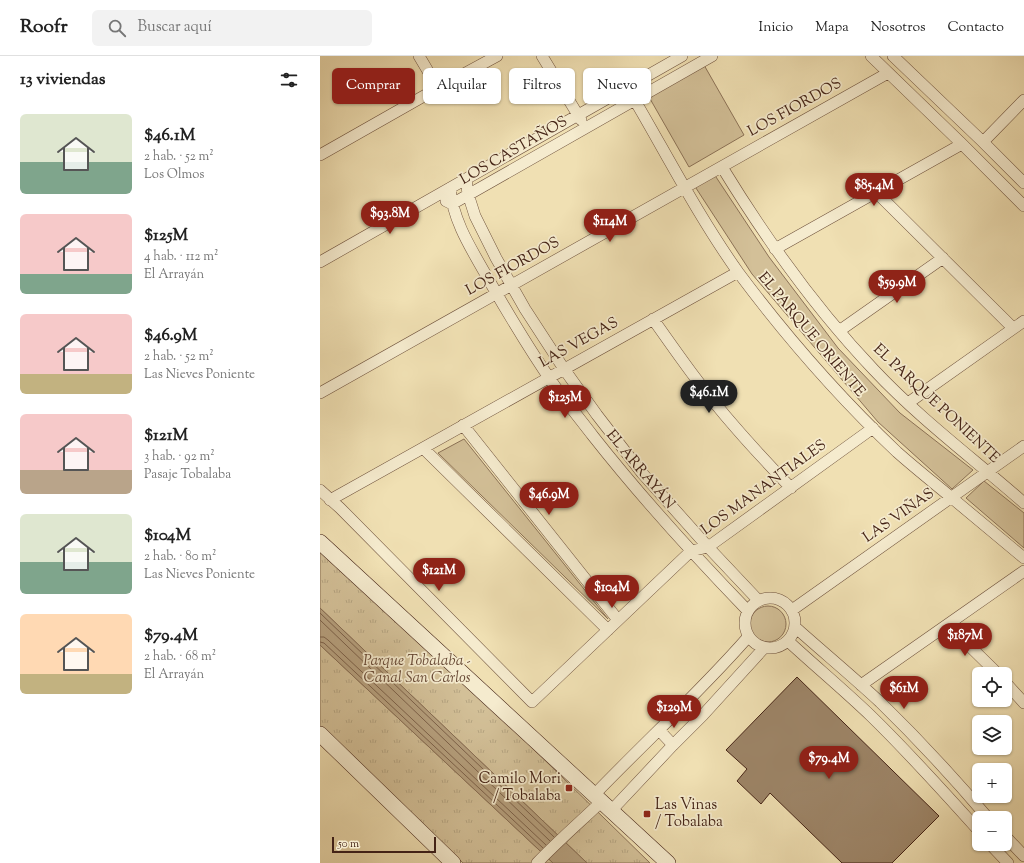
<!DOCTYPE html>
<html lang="es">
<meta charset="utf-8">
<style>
body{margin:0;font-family:"Sorts Mill Goudy",serif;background:#f2f2f2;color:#222;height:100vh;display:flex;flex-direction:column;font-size:15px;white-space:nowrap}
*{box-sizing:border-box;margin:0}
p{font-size:13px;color:#767676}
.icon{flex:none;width:22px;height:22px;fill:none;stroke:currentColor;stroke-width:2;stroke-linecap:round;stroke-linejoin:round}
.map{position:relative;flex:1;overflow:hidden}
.details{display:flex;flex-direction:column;background:#fff;width:320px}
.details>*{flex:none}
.hud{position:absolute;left:12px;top:12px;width:380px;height:36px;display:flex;gap:8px}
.fabs{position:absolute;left:652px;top:611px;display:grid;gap:8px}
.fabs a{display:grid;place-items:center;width:40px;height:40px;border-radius:6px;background:#fff;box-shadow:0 1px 3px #0004;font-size:20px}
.scale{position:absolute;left:12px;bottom:10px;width:104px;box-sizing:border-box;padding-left:4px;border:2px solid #442316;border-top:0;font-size:11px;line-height:14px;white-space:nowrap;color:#442316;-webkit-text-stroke:3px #f5ebce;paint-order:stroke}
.price{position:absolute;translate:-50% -34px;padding:0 9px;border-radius:14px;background:#8f2418;color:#fff;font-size:13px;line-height:26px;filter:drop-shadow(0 1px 2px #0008)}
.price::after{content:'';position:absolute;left:50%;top:24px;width:12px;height:9px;margin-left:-6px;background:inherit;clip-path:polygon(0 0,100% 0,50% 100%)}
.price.current{background:#222;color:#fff}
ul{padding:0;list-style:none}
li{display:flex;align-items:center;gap:12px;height:100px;padding:0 20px}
li span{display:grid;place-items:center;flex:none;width:112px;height:80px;border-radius:6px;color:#555}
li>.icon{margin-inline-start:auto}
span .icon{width:48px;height:48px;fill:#fffc;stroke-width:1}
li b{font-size:17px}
h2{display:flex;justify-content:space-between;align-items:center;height:48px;padding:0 20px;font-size:17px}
.pill{padding:0 14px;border-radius:6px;background:#fff;box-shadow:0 1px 3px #0004;font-size:14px;line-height:36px}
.pill.current{background:#8f2418;color:#fff}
header{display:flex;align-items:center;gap:24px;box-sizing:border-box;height:56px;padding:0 20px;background:#fff;border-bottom:1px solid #e0e0e0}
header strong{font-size:19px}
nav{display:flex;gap:22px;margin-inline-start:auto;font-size:14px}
.search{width:280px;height:36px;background:#f2f2f2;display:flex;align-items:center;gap:10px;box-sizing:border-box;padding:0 14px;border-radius:6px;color:#767676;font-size:15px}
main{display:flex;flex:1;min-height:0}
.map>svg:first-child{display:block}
</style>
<header>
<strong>Roofr</strong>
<div class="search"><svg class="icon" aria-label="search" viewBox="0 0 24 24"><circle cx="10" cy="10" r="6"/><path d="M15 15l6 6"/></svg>Buscar aquí</div>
<nav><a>Inicio</a><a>Mapa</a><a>Nosotros</a><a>Contacto</a></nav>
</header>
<main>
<section class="details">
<h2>13 viviendas<svg class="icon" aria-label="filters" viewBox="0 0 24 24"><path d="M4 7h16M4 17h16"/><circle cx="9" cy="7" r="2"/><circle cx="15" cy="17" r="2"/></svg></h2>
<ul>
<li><span style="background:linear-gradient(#dfe7d0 60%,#7fa58c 0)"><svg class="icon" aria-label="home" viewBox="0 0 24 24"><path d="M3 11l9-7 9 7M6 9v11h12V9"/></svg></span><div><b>$46.1M</b><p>2 hab. · 52 m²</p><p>Los Olmos</p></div></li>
<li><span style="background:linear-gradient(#f6c9c9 75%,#7fa58c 0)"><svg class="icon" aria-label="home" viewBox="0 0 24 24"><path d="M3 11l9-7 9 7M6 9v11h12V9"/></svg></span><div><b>$125M</b><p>4 hab. · 112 m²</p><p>El Arrayán</p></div></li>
<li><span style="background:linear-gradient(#f6c9c9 75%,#c2b280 0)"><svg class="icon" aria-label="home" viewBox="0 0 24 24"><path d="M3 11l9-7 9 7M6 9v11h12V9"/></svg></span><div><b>$46.9M</b><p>2 hab. · 52 m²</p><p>Las Nieves Poniente</p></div></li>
<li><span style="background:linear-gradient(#f6c9c9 70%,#b9a48a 0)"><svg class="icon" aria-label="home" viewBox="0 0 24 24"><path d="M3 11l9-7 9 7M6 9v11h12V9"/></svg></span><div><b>$121M</b><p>3 hab. · 92 m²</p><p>Pasaje Tobalaba</p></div></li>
<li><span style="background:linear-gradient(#dfe7d0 60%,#7fa58c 0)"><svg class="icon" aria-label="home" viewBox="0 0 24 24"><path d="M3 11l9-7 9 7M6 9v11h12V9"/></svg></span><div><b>$104M</b><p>2 hab. · 80 m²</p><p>Las Nieves Poniente</p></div></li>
<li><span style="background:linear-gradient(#ffd9b3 75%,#c2b280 0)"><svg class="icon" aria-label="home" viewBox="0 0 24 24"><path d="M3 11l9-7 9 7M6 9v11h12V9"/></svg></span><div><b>$79.4M</b><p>2 hab. · 68 m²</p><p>El Arrayán</p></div></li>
</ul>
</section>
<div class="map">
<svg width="704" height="807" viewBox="0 0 704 807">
<defs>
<pattern id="park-tufts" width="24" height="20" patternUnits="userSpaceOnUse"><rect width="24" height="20" fill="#d3c098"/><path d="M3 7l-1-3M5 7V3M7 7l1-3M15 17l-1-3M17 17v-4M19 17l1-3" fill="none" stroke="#b6a582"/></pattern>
</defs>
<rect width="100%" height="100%" fill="#f0e0b3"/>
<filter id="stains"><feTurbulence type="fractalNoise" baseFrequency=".005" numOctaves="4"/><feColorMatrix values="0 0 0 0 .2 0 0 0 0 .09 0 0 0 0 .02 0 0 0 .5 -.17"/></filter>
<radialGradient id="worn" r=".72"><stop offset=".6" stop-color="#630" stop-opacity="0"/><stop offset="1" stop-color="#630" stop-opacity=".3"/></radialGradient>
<path fill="#d3c098" stroke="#8c7257" d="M 384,9 L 424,79 L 369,111 L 329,41 Z
M 394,118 L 449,201 L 518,292 L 580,357 L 653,414 L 632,433 L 558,366 L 432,218 L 374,129 Z
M 144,383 L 288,563 L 118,397 Z
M 664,425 L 704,457 L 704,492 L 646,442 Z
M430 568a18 18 0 1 1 36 0a18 18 0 1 1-36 0Z"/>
<path fill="url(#park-tufts)" stroke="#8c7257" d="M 0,488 L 195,675 L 330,807 L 267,807 L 0,552 Z
M 0,589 L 233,807 L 143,807 L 0,670 Z"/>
<path fill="#b6a07e" stroke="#886e54" d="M 0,552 L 267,807 L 233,807 L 0,589 Z"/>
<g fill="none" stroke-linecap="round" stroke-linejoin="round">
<path stroke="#7d624a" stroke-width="1" d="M 0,557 L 234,781
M 0,564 L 230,785
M 0,581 L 4,581 L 8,584 L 226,789
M 0,586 L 4,587 L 223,792"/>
</g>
<path fill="#9d8568" stroke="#442316" d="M 477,621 L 619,760 L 572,807 L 522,807 L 450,737 L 441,748 L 417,725 L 427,713 L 406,694 Z"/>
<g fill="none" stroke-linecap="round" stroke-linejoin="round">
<g stroke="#6f523d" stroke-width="12">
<path id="street" d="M 99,0 L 118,32
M 222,0 L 261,64
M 551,0 L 642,88 L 704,150
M 573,0 L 663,86 L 704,127
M 307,31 C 344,93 376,157 418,216 C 465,279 520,342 577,396 C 595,412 614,427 632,442 C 656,462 680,482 704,502
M 663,86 L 704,44
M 0,99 L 118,32 L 177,0
M 402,111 C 446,183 495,252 554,314 C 600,363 654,403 704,447
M 146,123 L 148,138 L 155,160 L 176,202 L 205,253 L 244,313 L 277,359 L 322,417 L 388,491 L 438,544
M 130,132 C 133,167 154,197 170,226 C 190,261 211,296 234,329 C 246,346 260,363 273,380 C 321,441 373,498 427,554
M 556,136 L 693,272
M 126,145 L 132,148 L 392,0
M 455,193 L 642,88
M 0,206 L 362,0
M 333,263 C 359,300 385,337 415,371 C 433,392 452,412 471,432
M 519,275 L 623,202
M 0,337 L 568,17
M 588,347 L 704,265
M 143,369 L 298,564
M 103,392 L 288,574
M 0,434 L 20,452 L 212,646 L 371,495 L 388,491 L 553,372
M 10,444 L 418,216
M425 567a25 25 0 1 1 50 0a25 25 0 1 1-50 0Z
M 472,554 L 704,390
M 628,569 L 678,618
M 475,571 C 503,596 532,620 560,646 C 598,683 634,722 668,762
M 468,585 C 495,610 524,634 551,660 C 589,697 624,736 659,775
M 685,626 L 704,647
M 541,629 L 704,515
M 339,674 L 353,689
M 274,739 C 325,686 380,636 428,581
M 291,755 L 353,689 L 383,659 L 444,592
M 685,780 L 704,800
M 670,788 L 688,807
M 217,807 C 238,785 260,766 281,746"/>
</g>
<g stroke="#442316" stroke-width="16">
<path id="secondary" d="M 0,486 L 348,807
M 0,678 L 133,807"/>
</g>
<use href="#street" stroke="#f5ebce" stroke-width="11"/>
<use href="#secondary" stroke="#f5ebce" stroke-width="15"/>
</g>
<g fill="#8f2418" stroke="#f5ebce" stroke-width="1.5">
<rect x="245" y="728" width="8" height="8" rx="2"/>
<rect x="323" y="754" width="8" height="8" rx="2"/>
</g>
<g text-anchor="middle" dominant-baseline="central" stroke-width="3.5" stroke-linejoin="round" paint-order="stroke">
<g font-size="15" fill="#442316" stroke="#f5ebce">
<text transform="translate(475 52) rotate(-29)">LOS FIORDOS</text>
<text transform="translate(194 95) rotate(-30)">LOS CASTAÑOS</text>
<text transform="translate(193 211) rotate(-29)">LOS FIORDOS</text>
<text transform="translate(491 279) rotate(50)">EL PARQUE ORIENTE</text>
<text transform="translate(259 287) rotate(-29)">LAS VEGAS</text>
<text transform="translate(616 348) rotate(43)">EL PARQUE PONIENTE</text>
<text transform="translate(320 414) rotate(50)">EL ARRAYÁN</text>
<text transform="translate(444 432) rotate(-36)">LOS MANANTIALES</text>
<text transform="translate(579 460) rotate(-35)">LAS VIÑAS</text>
</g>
<g font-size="15" font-style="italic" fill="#684a36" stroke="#f5ebce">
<text x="97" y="605">Parque Tobalaba -<tspan x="97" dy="17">Canal San Carlos</tspan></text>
</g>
<g font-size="15" fill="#442316" stroke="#f5ebce" text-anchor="end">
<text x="241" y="723">Camilo Mori<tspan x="241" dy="17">/ Tobalaba</tspan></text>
<text x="335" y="749" text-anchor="start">Las Vinas<tspan x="335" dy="17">/ Tobalaba</tspan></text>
</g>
</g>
<rect width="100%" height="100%" filter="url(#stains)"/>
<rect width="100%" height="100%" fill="url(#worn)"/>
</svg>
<div class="fabs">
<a><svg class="icon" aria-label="locate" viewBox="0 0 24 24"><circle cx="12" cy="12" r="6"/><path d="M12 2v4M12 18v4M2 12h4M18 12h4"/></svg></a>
<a><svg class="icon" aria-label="layers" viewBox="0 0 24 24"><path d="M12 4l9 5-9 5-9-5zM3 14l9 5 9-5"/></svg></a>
<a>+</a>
<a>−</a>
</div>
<div class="scale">50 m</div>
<b class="price" style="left:554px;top:151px">$85.4M</b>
<b class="price" style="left:70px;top:179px">$93.8M</b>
<b class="price" style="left:290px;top:187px">$114M</b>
<b class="price" style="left:577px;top:248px">$59.9M</b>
<b class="price current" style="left:389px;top:358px">$46.1M</b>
<b class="price" style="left:245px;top:363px">$125M</b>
<b class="price" style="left:229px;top:460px">$46.9M</b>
<b class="price" style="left:119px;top:536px">$121M</b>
<b class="price" style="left:292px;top:553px">$104M</b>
<b class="price" style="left:645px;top:601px">$187M</b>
<b class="price" style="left:584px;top:654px">$61M</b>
<b class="price" style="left:354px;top:673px">$129M</b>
<b class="price" style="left:509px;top:724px">$79.4M</b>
<div class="hud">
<a class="pill current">Comprar</a>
<a class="pill">Alquilar</a>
<a class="pill">Filtros</a>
<a class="pill">Nuevo</a>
</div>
</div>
</main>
